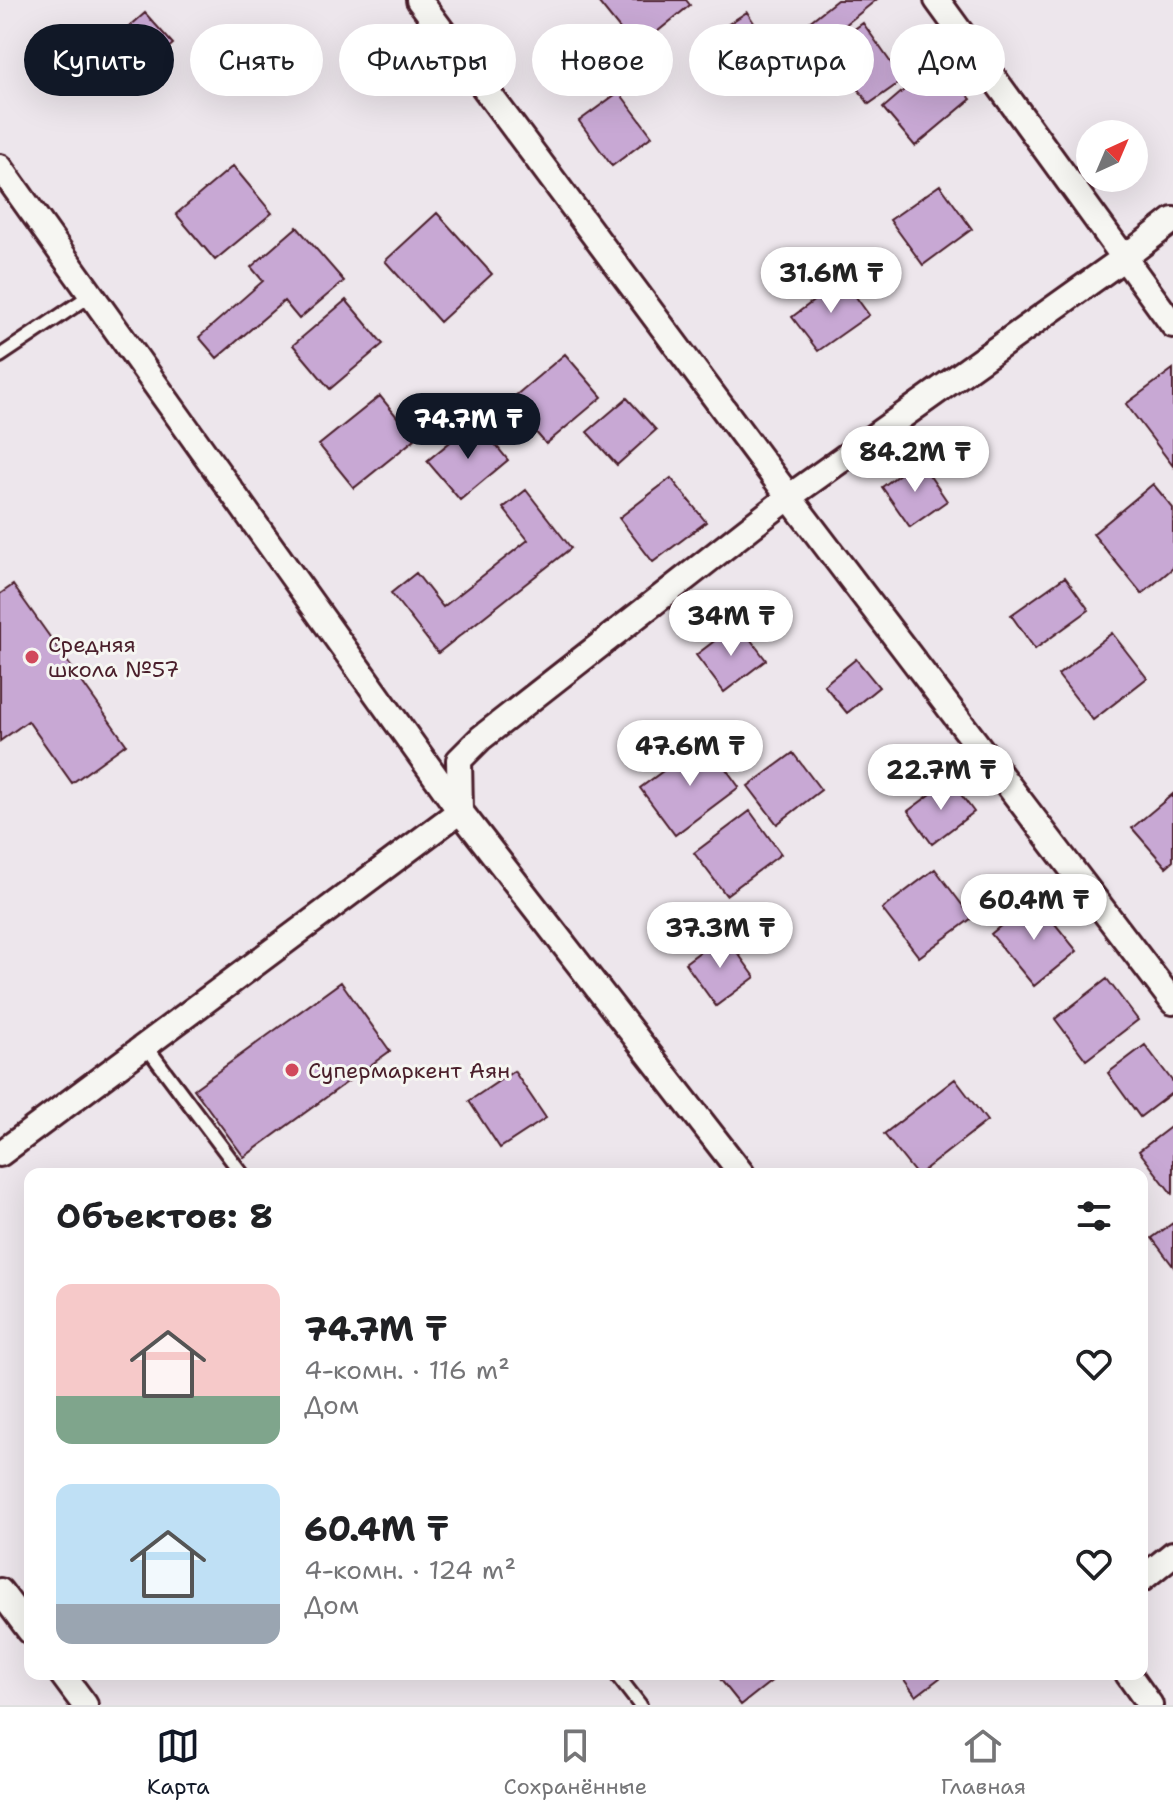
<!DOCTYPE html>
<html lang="ru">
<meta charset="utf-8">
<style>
body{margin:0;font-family:"Shantell Sans",sans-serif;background:#f6f6f6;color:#202124;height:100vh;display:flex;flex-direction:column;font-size:30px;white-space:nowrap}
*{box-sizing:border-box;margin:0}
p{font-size:26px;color:#757577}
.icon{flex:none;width:44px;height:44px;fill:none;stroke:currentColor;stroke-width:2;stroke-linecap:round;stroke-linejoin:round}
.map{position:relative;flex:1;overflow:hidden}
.sheet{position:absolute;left:24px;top:1168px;width:1124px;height:512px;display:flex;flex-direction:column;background:#fff;border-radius:16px;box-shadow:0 8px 32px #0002}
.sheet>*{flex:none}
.top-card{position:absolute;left:24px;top:24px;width:1126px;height:72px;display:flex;gap:16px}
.needle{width:52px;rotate:44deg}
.fabs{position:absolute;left:1076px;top:120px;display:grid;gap:16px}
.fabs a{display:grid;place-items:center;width:72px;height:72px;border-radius:50%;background:#fff;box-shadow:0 8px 32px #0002;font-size:40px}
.price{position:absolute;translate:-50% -68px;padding:0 18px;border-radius:28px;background:#fff;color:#222;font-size:26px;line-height:52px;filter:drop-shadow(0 2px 4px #0008)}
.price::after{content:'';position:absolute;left:50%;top:48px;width:24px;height:18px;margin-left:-12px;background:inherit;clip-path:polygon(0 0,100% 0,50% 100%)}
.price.current{background:#111827;color:#fff}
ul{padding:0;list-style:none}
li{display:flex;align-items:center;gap:24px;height:200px;padding:0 32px}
li span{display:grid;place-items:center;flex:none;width:224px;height:160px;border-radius:16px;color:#555}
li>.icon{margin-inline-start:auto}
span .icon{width:96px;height:96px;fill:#fffc;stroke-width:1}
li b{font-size:34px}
h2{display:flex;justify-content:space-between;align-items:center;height:96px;padding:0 32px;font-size:34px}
.tag{padding:0 28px;border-radius:36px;background:#fff;box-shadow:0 8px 32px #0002;font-size:28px;line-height:72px}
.tag.current{background:#111827;color:#fff}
.dock{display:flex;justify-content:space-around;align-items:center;height:112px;border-top:2px solid #e0e0e0;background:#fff;font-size:22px;color:#757577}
.dock a{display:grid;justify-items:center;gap:4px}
.dock .current{color:#111827}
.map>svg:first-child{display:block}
</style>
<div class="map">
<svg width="1173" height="1705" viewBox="0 0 1173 1705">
<rect width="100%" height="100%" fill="#ede6ec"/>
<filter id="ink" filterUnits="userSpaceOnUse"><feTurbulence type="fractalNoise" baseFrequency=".0125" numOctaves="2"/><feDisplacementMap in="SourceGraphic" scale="16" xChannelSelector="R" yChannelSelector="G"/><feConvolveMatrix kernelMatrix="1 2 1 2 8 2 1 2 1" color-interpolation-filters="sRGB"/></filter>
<g filter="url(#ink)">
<path fill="#c8a8d4" stroke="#4a1f2b" stroke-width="2" d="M 604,0 L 686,0 L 690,5 L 636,49 L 599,3 Z
M 837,0 L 876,0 L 823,43 L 808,23 Z
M 747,12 L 776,57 L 726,88 L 698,44 Z
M 145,13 L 173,44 L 126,85 L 98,54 Z
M 863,23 L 903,80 L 869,104 L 828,48 Z
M 939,60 L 971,99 L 915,146 L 883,108 Z
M 619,92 L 652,136 L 612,166 L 579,121 Z
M 233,166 L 272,213 L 215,260 L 176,214 Z
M 940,185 L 972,229 L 923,265 L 890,220 Z
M 437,213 L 492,274 L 440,322 L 385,261 Z
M 297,227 L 344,281 L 299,319 L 284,301 L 217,358 L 199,337 L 263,281 L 251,267 Z
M 843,279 L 869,315 L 818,351 L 792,317 Z
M 346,300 L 383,344 L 330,389 L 293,345 Z
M 565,354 L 602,397 L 546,444 L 509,401 Z
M 1173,369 L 1173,466 L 1126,404 Z
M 380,396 L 415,439 L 354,488 L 319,445 Z
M 627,398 L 656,430 L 617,465 L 587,432 Z
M 476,421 L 508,460 L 460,500 L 427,461 Z
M 919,460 L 947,501 L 910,527 L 882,487 Z
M 671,478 L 706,522 L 653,562 L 619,518 Z
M 1153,484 L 1173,508 L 1173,568 L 1142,594 L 1093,534 Z
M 526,490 L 571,548 L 438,653 L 391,593 L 416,573 L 443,607 L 528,540 L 503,508 Z
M 1065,577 L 1089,610 L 1035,649 L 1011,615 Z
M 13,585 L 126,744 L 72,783 L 28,721 L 0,741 L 0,594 Z
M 738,623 L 766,660 L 724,692 L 696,655 Z
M 1112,633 L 1147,678 L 1093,720 L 1058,675 Z
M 856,659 L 879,687 L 847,713 L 824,685 Z
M 705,740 L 739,787 L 675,835 L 640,788 Z
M 793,753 L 821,790 L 777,824 L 748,786 Z
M 950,780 L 974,812 L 932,844 L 908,811 Z
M 1173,794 L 1173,861 L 1166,867 L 1132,828 Z
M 750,811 L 781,854 L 726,895 L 694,853 Z
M 935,869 L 972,918 L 919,957 L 882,909 Z
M 1034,898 L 1077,951 L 1034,986 L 991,934 Z
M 724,934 L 755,977 L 716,1006 L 685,963 Z
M 1107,979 L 1138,1020 L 1086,1060 L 1055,1019 Z
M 341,982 L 390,1051 L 244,1157 L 194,1089 Z
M 1145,1045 L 1173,1082 L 1173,1092 L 1140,1117 L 1108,1073 Z
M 514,1071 L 546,1118 L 500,1148 L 469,1101 Z
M 955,1079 L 987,1121 L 919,1174 L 916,1174 L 884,1134 Z
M 1173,1125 L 1173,1193 L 1172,1194 L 1139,1151 Z
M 1173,1223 L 1173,1266 L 1152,1238 Z
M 716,1674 L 770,1674 L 774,1679 L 741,1705 Z
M 900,1674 L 945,1674 L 916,1696 Z"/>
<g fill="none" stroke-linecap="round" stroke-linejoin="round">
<g stroke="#4a1f2b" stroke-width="18">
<path id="lane" d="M 0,356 L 91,295
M 146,1046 L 242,1174
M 616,1674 L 640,1705"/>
</g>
<g stroke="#4a1f2b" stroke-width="30">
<path id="street" d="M 419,0 L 789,497 L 1173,1002
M 937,0 L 1173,325
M 0,167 L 460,811 L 742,1174
M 0,1154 L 460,811 L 459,760 L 481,738 L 789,497 L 1124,258 L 1173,220
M 1142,1579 L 1173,1554
M 0,1591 L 30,1631
M 62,1674 L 85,1705
M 1128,1674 L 1150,1705"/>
</g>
<use href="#lane" stroke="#f6f6f2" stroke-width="12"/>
<use href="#street" stroke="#f6f6f2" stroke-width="24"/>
</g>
</g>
<g fill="#d1495b" stroke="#f6f6f2" stroke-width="3">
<circle cx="32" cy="657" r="8"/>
<circle cx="292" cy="1070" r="8"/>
</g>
<g text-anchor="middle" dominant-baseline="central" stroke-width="6" stroke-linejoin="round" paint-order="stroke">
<g font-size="22" fill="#4a1f2b" stroke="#f6f6f2" text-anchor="start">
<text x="48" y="644">Средняя<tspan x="48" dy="25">школа №57</tspan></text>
<text x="308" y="1070">Супермаркент Аян</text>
</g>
</g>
</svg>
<div class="fabs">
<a><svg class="needle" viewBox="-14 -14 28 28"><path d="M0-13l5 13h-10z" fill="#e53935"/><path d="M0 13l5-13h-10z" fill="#757577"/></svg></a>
</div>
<b class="price" style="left:831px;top:315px">31.6M ₸</b>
<b class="price current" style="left:468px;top:461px">74.7M ₸</b>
<b class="price" style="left:915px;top:494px">84.2M ₸</b>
<b class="price" style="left:731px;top:658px">34M ₸</b>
<b class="price" style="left:690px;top:788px">47.6M ₸</b>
<b class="price" style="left:941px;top:812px">22.7M ₸</b>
<b class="price" style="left:1034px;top:942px">60.4M ₸</b>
<b class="price" style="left:720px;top:970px">37.3M ₸</b>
<div class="top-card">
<a class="tag current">Купить</a>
<a class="tag">Снять</a>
<a class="tag">Фильтры</a>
<a class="tag">Новое</a>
<a class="tag">Квартира</a>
<a class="tag">Дом</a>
</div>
<section class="sheet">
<h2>Объектов: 8<svg class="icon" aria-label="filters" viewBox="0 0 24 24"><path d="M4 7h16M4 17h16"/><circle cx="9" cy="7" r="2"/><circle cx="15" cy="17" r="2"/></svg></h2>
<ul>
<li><span style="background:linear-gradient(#f6c9c9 70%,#7fa58c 0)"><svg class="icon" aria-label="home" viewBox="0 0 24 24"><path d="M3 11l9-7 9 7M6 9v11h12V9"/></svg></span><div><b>74.7M ₸</b><p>4-комн. · 116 m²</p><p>Дом</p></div><svg class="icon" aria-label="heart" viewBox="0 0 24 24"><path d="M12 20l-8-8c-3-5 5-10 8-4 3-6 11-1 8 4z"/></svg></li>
<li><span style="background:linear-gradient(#bfe0f5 75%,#9aa5b1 0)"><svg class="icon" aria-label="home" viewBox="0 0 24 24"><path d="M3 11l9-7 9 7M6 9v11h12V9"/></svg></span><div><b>60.4M ₸</b><p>4-комн. · 124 m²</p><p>Дом</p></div><svg class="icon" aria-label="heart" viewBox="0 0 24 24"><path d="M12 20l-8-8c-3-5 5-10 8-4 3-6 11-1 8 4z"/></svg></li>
</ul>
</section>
</div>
<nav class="dock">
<a class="current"><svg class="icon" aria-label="map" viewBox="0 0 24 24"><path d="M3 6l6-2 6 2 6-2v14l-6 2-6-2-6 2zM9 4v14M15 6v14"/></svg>Карта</a>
<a><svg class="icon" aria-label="saved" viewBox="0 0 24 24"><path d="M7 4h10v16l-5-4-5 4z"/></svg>Сохранённые</a>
<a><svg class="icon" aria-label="home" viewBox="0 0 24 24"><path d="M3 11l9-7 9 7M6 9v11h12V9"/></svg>Главная</a>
</nav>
